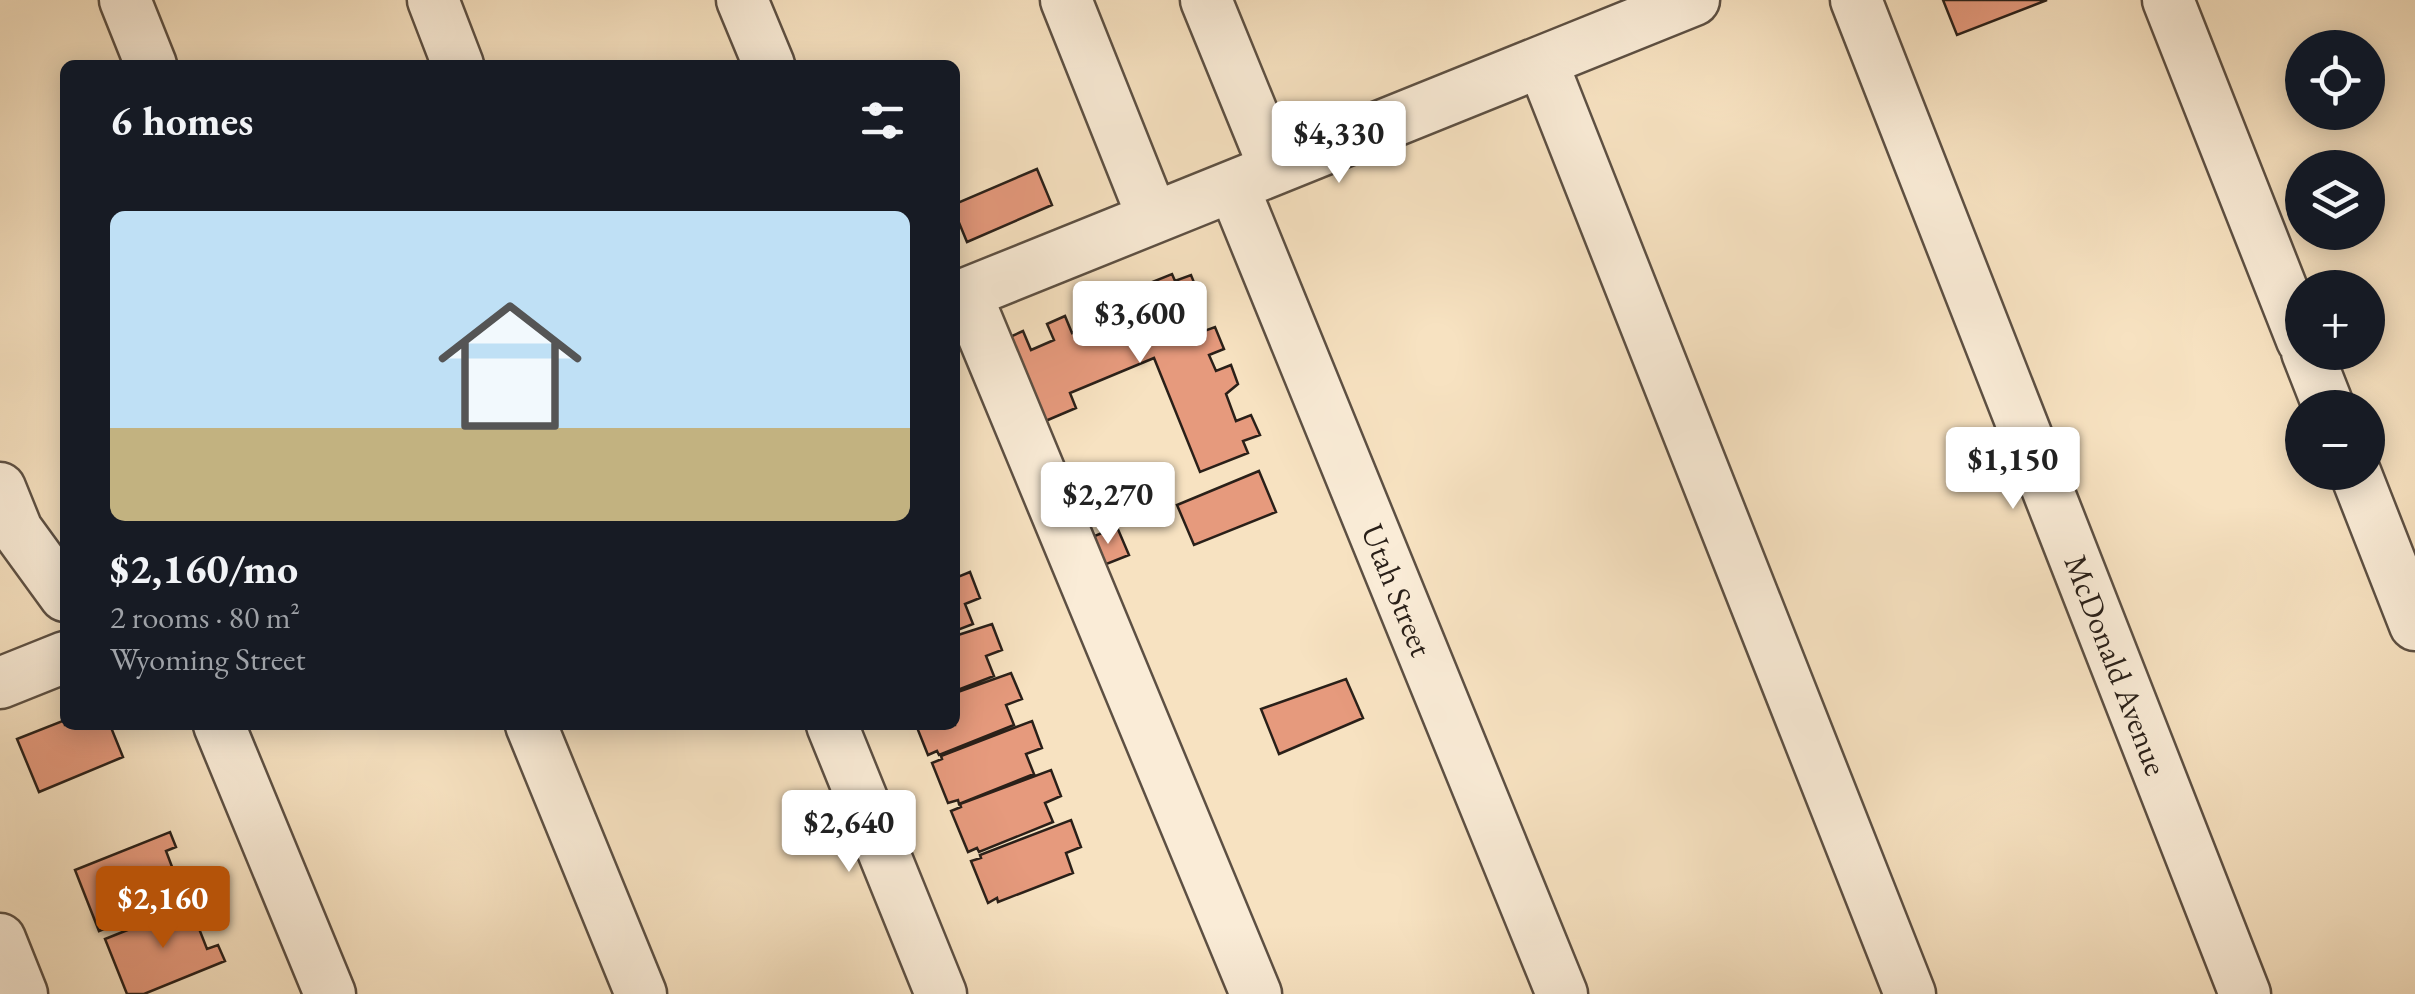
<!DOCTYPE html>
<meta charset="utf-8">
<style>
body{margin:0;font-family:"EB Garamond",serif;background:#20242c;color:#f1f3f6;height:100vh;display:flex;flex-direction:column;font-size:38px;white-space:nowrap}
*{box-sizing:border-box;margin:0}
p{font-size:32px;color:#9ea1a6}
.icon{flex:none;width:55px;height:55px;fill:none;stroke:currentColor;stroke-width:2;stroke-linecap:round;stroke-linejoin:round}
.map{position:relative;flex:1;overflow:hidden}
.panel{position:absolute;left:60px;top:60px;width:900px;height:670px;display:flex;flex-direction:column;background:#171b24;border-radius:15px;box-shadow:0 5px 25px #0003}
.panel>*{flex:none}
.controls{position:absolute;left:2285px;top:30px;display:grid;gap:20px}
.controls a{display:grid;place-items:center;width:100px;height:100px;border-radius:50%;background:#171b24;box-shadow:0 5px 25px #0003;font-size:50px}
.price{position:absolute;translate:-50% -85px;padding:0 22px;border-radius:10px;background:#fff;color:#222;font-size:32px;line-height:65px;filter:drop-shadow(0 2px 5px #0008)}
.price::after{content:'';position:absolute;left:50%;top:60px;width:30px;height:22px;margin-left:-15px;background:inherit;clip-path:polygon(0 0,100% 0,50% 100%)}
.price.active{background:#b45309;color:#fff}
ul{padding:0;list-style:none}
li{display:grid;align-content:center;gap:20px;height:530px;padding:0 50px}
li span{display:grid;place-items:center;height:310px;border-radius:15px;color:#555}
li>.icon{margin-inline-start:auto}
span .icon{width:180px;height:180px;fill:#fffc;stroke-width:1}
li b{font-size:42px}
h2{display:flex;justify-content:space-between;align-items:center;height:120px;padding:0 50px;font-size:42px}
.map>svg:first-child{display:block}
</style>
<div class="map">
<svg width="2415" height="994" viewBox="0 0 2415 994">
<rect width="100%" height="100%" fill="#f7e2c1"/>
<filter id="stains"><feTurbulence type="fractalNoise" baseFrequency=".002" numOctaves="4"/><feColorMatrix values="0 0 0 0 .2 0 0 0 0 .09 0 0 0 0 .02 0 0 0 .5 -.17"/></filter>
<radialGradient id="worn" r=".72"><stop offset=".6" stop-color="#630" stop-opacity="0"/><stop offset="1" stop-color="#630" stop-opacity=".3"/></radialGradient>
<path fill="#e69a7d" stroke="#2a2019" stroke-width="2.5" d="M 1943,0 L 2047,0 L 1957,35 Z
M 1037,169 L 1052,205 L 967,242 L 955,213 L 955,204 Z
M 1172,274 L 1175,281 L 1191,275 L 1199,295 L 1186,300 L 1199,333 L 1215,327 L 1224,349 L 1209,355 L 1216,371 L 1231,365 L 1238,384 L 1226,394 L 1236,421 L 1251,415 L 1260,435 L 1243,441 L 1248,453 L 1200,472 L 1154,358 L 1070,393 L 1076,408 L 1036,425 L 1001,341 L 1023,331 L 1031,350 L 1054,340 L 1047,324 L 1065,316 L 1072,333 L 1103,320 L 1096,306 L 1114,299 L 1120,312 L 1130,307 L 1125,293 Z
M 1259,471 L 1276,512 L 1194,545 L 1177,505 Z
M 1117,527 L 1129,555 L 1099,567 L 1087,539 Z
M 970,572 L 980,598 L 965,604 L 973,624 L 955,631 L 955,578 Z
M 992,624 L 1002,650 L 986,656 L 994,676 L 955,691 L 955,636 Z
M 1011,673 L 1022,699 L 1006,705 L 1014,725 L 939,755 L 937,751 L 928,755 L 916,725 L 955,725 L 955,693 Z
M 1346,679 L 1363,718 L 1279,754 L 1261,709 Z
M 65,720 L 65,725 L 110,725 L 123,757 L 39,792 L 17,739 Z
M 1032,721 L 1042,748 L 1026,754 L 1034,774 L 959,804 L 958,800 L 948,803 L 932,763 L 942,759 L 941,756 Z
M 1051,770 L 1061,796 L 1045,803 L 1053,822 L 979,852 L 977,848 L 968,852 L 951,811 L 961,807 L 960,804 Z
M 1071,820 L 1081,847 L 1066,853 L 1073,873 L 998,902 L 997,898 L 988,903 L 971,861 L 981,858 L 980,855 Z
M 170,832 L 176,847 L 166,851 L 177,880 L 188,875 L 194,893 L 99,931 L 75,870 Z
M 200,901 L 206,917 L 196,921 L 207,949 L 218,945 L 225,961 L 144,994 L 127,994 L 105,939 Z"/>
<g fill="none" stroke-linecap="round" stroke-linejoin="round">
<g stroke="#5d5043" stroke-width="55">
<path id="minor" d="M 125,0 L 151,65
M 433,0 L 458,65
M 742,0 L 769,65
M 1066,0 L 1153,218
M 1206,0 L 1275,169
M 1856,0 L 2245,994
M 2168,0 L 2302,340
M 1542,62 L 1910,994
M 1233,186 L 1562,994
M 966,294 L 1256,994
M 955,298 L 1694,0
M 2307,352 L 2329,408
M 2355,472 L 2415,625
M 0,488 L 17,530 L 65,596
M 0,683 L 65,657
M 219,725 L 330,994
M 531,725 L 641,994
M 832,725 L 941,994
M 0,939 L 22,994"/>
</g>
<use href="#minor" stroke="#faecd7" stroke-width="50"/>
</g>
<g text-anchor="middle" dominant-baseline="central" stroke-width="10" stroke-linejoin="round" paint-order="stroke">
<g font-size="32" fill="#2a2019" stroke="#faecd7">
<text transform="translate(1397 590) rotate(68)">Utah Street</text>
<text transform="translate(2116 665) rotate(69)">McDonald Avenue</text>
</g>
</g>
<rect width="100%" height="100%" filter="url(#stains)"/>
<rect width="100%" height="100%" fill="url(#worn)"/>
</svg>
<div class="controls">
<a><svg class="icon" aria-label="locate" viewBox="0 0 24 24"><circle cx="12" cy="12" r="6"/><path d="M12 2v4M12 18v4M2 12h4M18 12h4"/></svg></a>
<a><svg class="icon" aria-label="layers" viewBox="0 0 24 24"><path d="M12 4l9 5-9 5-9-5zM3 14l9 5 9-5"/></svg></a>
<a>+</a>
<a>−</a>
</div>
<b class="price" style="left:1339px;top:186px">$4,330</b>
<b class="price" style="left:1140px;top:366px">$3,600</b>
<b class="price" style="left:2013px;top:512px">$1,150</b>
<b class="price" style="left:1108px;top:547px">$2,270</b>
<b class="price" style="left:849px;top:875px">$2,640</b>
<b class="price active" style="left:163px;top:951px">$2,160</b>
<section class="panel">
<h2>6 homes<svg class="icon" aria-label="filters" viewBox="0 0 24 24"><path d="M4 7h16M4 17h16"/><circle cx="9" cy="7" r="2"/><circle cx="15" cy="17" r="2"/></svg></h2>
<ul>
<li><span style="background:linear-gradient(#bfe0f5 70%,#c2b280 0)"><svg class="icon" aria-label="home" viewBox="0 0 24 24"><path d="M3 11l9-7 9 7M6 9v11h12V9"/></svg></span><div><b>$2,160/mo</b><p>2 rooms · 80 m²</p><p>Wyoming Street</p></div></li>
</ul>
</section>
</div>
